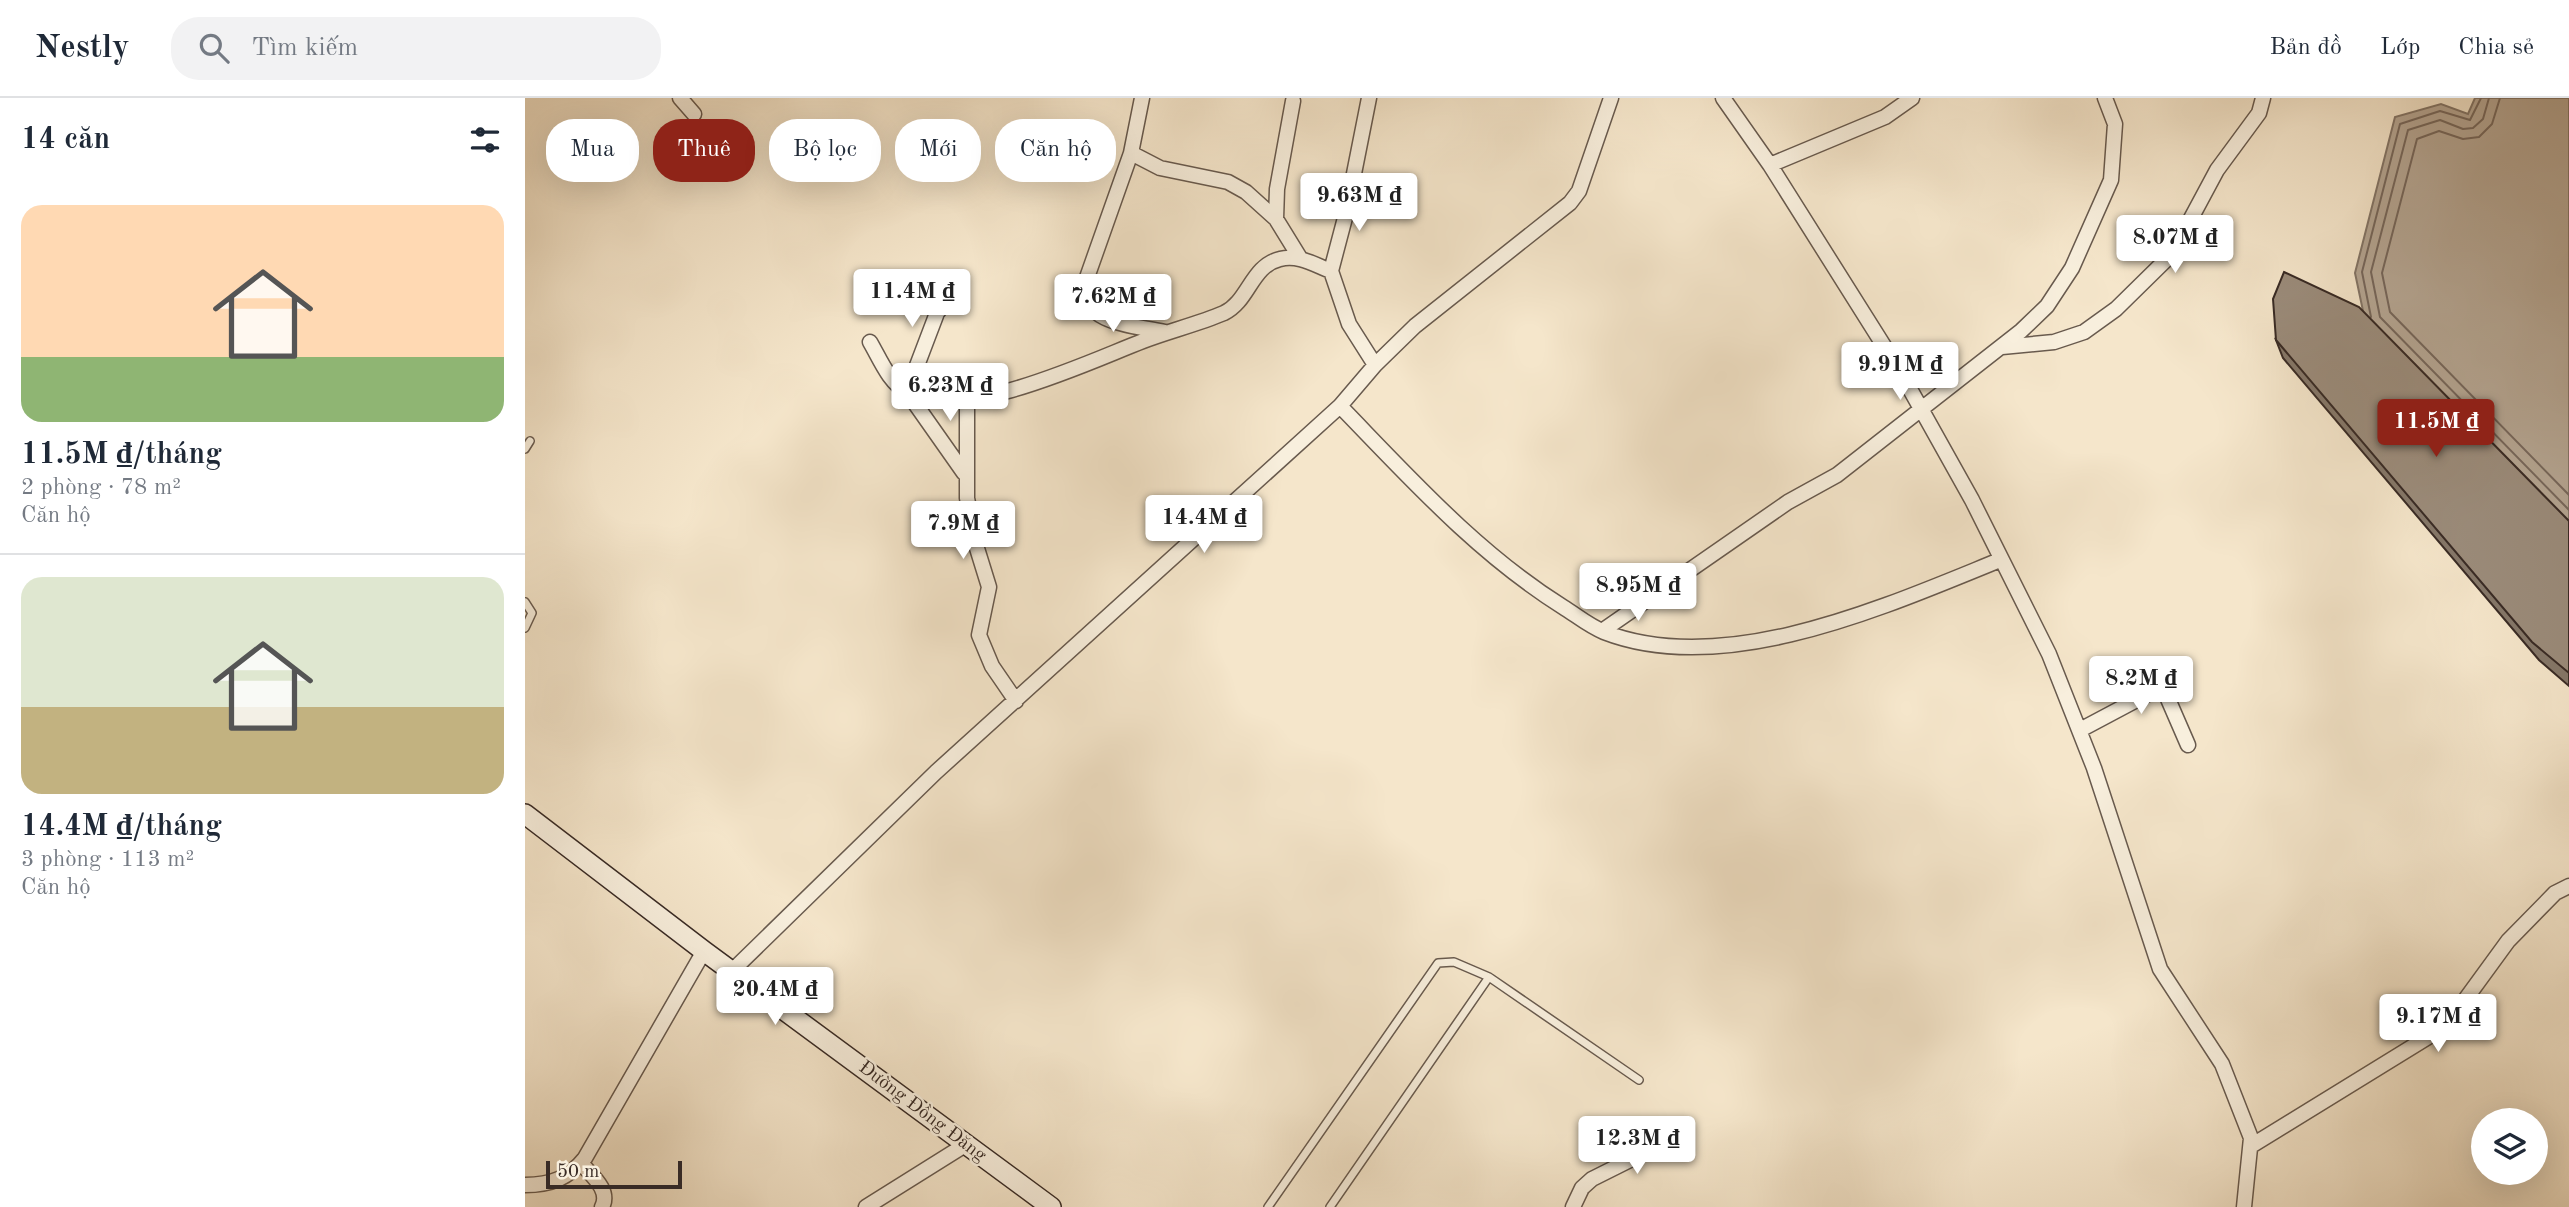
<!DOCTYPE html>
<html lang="vi">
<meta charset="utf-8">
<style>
body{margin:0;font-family:"Old Standard TT",serif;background:#f2f2f3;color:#1f2937;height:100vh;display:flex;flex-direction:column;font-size:26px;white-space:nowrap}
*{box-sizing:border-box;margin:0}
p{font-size:23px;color:#747a83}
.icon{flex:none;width:38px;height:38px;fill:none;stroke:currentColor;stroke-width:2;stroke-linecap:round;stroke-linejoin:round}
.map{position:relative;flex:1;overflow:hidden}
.sheet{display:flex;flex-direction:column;background:#fff;width:525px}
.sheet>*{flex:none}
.hud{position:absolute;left:21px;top:21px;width:665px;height:63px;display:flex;gap:14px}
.tools{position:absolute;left:1946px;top:1010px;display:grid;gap:14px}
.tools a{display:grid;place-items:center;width:77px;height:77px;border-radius:50%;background:#fff;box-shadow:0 7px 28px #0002;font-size:35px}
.scale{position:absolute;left:21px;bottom:18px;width:136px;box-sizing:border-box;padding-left:7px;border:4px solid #392b25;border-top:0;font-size:19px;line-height:24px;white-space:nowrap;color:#392b25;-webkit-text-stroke:5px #f8efdd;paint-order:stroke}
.price{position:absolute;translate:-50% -60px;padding:0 16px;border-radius:7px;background:#fff;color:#222;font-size:23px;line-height:46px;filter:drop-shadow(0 2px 4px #0008)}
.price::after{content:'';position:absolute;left:50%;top:42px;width:21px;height:16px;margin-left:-10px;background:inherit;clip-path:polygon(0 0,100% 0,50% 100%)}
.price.on{background:#8f2418;color:#fff}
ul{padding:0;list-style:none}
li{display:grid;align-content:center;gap:14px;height:371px;padding:0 21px}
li+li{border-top:2px solid #e0e1e3}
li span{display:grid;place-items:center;height:217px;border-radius:21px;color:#555}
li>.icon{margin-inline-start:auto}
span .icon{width:126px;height:126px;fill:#fffc;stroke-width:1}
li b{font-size:30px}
h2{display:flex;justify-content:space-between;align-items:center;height:84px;padding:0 21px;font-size:30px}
.pill{padding:0 24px;border-radius:28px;background:#fff;box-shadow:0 7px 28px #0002;font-size:24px;line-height:63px}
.pill.on{background:#8f2418;color:#fff}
header{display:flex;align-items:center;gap:42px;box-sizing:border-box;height:98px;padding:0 35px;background:#fff;border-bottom:2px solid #e0e1e3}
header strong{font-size:33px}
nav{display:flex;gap:38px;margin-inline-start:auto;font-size:24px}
.search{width:490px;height:63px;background:#f2f2f3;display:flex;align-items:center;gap:18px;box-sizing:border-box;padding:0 24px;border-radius:28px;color:#747a83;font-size:26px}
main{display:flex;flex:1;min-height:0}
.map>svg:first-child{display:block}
</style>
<header>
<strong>Nestly</strong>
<div class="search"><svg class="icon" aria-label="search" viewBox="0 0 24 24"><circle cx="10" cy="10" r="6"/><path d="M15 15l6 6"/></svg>Tìm kiếm</div>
<nav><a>Bản đồ</a><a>Lớp</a><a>Chia sẻ</a></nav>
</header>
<main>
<section class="sheet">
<h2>14 căn<svg class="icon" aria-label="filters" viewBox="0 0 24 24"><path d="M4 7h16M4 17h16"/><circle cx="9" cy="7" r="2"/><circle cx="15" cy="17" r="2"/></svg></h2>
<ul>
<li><span style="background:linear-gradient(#ffd9b3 70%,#8fb573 0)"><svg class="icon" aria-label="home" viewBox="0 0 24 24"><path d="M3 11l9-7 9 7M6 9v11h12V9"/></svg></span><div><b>11.5M ₫/tháng</b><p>2 phòng · 78 m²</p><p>Căn hộ</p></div></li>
<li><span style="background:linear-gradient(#dfe7d0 60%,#c2b280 0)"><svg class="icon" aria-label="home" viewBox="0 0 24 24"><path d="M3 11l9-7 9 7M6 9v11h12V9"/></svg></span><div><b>14.4M ₫/tháng</b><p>3 phòng · 113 m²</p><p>Căn hộ</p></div></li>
</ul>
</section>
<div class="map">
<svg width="2044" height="1109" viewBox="0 0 2044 1109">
<rect width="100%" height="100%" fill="#f5e6cb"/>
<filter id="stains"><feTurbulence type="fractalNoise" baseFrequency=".00286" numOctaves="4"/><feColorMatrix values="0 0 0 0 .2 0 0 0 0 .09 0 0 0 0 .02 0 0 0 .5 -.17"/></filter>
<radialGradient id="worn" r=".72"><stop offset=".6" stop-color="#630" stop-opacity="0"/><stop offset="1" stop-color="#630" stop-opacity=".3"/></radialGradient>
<path fill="#b5a693" stroke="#837567" stroke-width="2" d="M 1950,0 L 2044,0 L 2044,434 L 1841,227 L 1830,175 L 1870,19 L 1916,6 L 1943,16 Z"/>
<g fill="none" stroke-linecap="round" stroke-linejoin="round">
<path stroke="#77685c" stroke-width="2" d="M 1964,0 L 1958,21 L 1948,30 L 1938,31 L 1915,22 L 1883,32 L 1846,174 L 1855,219 L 2044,412
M 1975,0 L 1967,26 L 1954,39 L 1938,41 L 1914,33 L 1892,41 L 1857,175 L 1865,214 L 2044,397
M 1846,219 L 1837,174 L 1875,26 L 1915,13 L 1945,22 L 1956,0"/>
<g stroke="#685a4e" stroke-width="10">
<path id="service" d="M 0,351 L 5,343
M 0,504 L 7,515 L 0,530
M 743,1109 L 913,865 L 929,864 L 964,879
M 805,1109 L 964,879 L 1114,982"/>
</g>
<g stroke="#685a4e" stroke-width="17">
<path id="minor" d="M 155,0 L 169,16
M 617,0 L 606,55 L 559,188 C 560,228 610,227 640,234
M 844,0 L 821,116 L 806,173 L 824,226 L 850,267
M 1198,0 L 1245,67 L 1376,275 L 1447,402 L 1524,556 L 1569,670 L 1635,871 L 1697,966 L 1726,1040 L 1719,1109
M 768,3 L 752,91 L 751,121 L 775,160
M 606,55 L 635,70 L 703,84 L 721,94 L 751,121
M 1245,67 L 1360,19 L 1387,0
M 431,191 L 412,215 L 382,294 L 439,375
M 345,244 C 355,261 364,285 383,295 C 439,324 563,264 618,243 C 644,233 673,226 699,215 C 724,203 726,168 755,161 C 773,156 790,167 806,173
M 1477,249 L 1529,244 L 1559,234 L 1591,211 L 1647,156 L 1692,72 L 1734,15 L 1738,0
M 442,302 L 442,400 L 451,447 L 464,489 L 454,537 L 467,568 L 491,603
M 815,308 C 885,380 952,455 1038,509 C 1051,517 1064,528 1079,534 C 1200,581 1361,508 1475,462
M 1077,533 L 1263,404 L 1312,377 L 1496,233 L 1522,208 L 1547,170 L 1586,82 L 1590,26 L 1580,0
M 1555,632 L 1634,590 L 1640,594 L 1663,647
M 208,872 L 411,674 L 815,308 L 850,267 L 890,228 L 1045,105 L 1054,93 L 1086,0
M 1726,1048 L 1921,928 L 1983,843 L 2030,795 L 2044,788
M 56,1065 C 66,1077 86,1092 77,1109
M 0,1087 C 26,1087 44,1080 60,1060 L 179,853
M 341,1109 L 440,1047
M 1048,1109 L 1057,1090 L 1067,1081 L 1161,1034"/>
</g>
<g stroke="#392b25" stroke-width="22">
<path id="secondary" d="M 0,716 L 179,853 L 526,1109"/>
</g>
<use href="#service" stroke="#f8efdd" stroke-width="7"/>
<use href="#minor" stroke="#f8efdd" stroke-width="14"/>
<use href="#secondary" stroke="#f8efdd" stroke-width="19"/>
</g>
<path fill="#85786a" stroke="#392b25" stroke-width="2" d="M 1751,242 L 2044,423 L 2044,588 L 2014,562 L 1758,260 Z"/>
<path fill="#9b8c7b" stroke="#392b25" stroke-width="2" d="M 1759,174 L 1834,209 L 2044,423 L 2044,575 L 2007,544 L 1751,242 L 1748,201 Z"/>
<g text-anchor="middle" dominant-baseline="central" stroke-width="5" stroke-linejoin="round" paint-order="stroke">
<g font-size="19" fill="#392b25" stroke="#f8efdd">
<text transform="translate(397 1014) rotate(37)">Đường Đồng Đăng</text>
</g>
</g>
<rect width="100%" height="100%" filter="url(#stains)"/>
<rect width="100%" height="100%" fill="url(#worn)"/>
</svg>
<div class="tools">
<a><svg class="icon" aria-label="layers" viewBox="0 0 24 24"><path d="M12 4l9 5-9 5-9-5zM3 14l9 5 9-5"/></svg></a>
</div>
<div class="scale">50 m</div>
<b class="price" style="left:834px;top:135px">9.63M ₫</b>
<b class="price" style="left:1650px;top:177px">8.07M ₫</b>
<b class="price" style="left:387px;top:231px">11.4M ₫</b>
<b class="price" style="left:588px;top:236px">7.62M ₫</b>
<b class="price" style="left:1375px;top:304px">9.91M ₫</b>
<b class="price" style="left:425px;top:325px">6.23M ₫</b>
<b class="price on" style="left:1911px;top:361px">11.5M ₫</b>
<b class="price" style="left:679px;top:457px">14.4M ₫</b>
<b class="price" style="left:438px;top:463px">7.9M ₫</b>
<b class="price" style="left:1113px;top:525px">8.95M ₫</b>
<b class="price" style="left:1616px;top:618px">8.2M ₫</b>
<b class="price" style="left:250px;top:929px">20.4M ₫</b>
<b class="price" style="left:1913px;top:956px">9.17M ₫</b>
<b class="price" style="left:1112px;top:1078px">12.3M ₫</b>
<div class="hud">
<a class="pill">Mua</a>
<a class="pill on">Thuê</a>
<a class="pill">Bộ lọc</a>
<a class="pill">Mới</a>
<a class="pill">Căn hộ</a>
</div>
</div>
</main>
